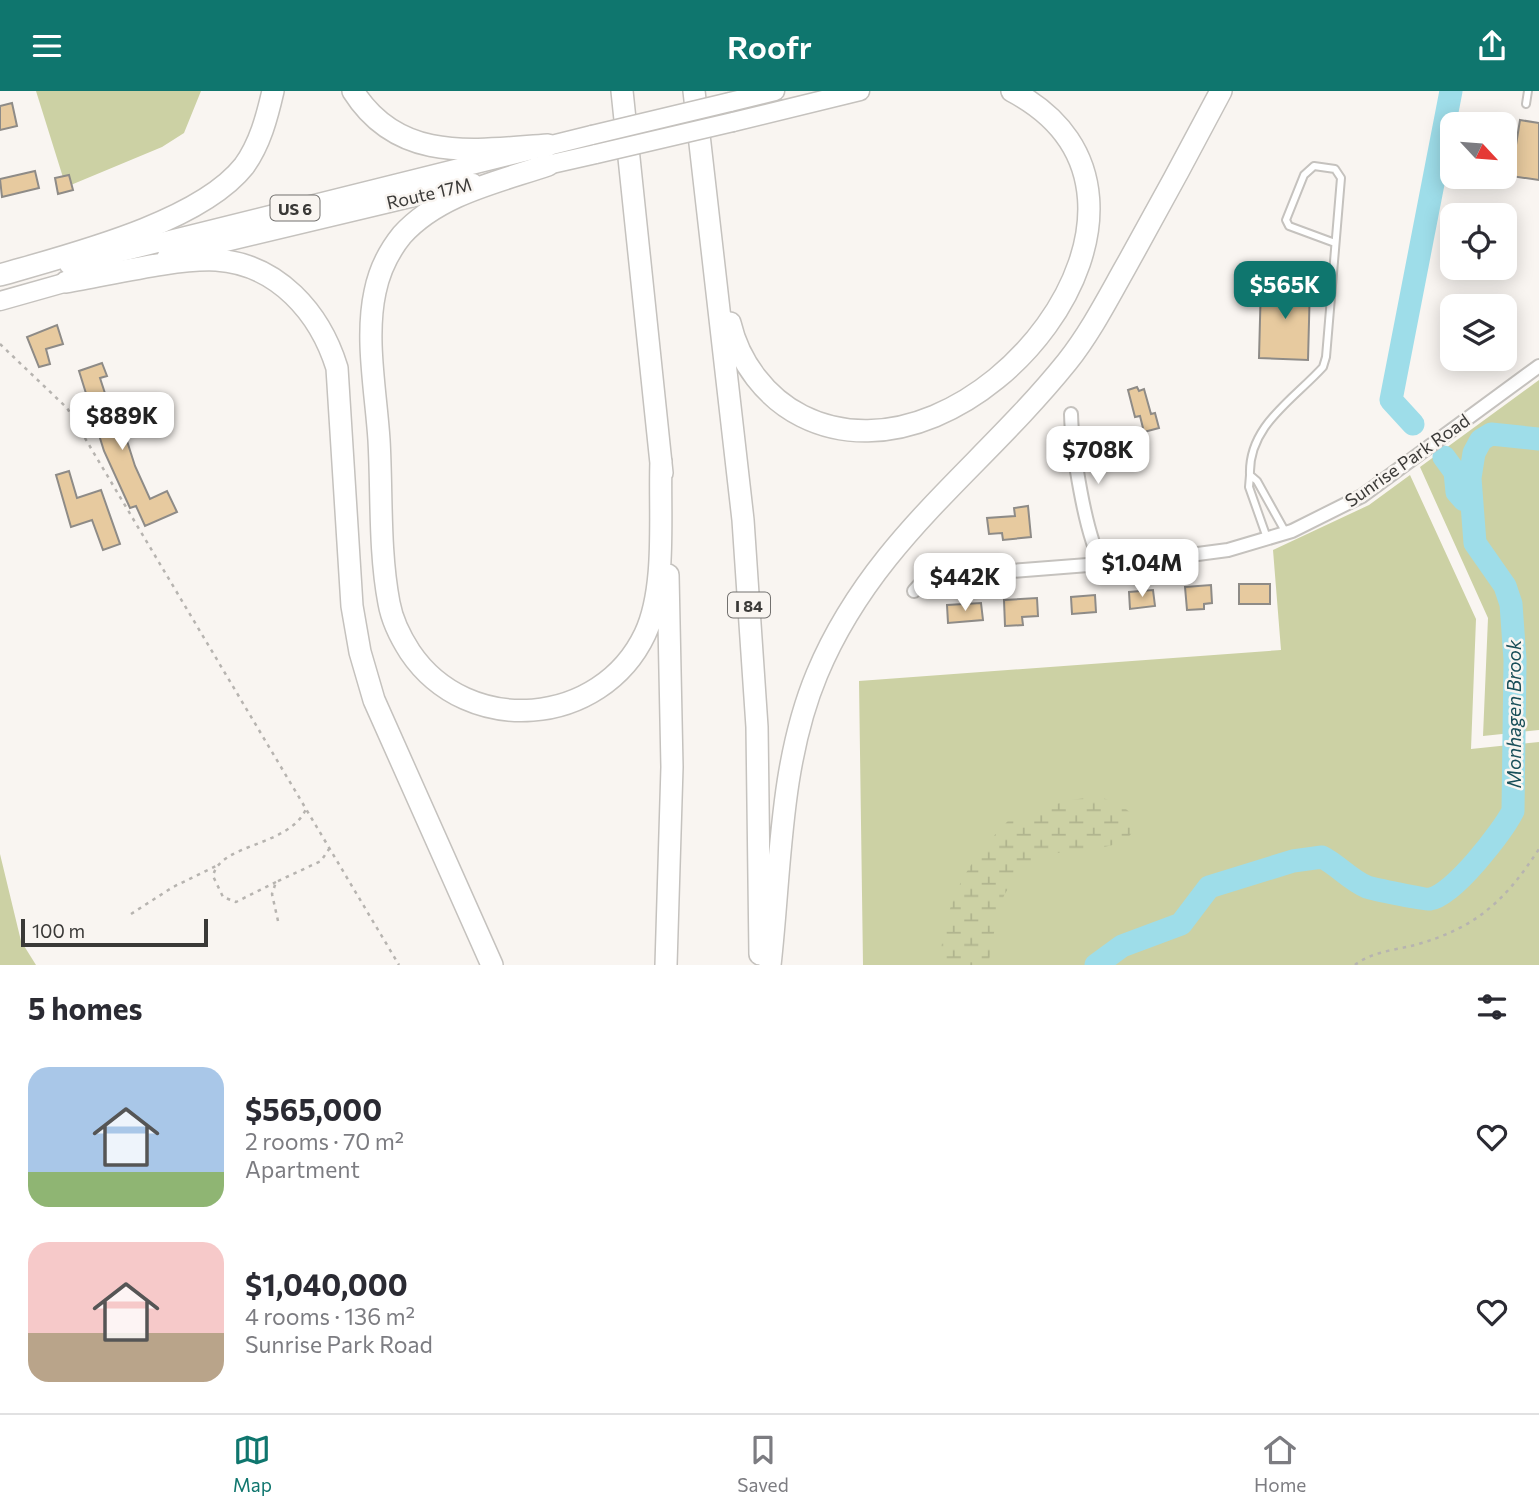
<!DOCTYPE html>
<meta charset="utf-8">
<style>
body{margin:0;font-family:Commissioner,sans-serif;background:#f7f7f7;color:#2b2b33;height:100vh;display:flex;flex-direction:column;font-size:26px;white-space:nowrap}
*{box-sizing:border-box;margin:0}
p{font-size:23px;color:#7c7c81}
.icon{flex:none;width:38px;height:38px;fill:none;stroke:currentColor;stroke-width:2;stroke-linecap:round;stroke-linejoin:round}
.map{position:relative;height:874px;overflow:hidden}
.panel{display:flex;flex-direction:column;background:#fff;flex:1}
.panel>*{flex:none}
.needle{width:46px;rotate:116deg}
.fabs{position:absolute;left:1440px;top:21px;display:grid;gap:14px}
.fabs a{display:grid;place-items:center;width:77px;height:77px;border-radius:14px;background:#fff;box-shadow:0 4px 18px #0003;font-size:35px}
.scale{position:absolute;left:21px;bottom:18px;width:187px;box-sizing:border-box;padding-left:7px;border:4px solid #3a3937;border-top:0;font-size:19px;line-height:24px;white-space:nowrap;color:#3a3937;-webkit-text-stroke:5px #f9f5f1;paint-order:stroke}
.price{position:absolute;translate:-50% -60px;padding:0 16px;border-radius:14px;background:#fff;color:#222;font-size:23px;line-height:46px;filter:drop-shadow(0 2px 4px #0008)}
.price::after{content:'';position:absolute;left:50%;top:42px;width:21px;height:16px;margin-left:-10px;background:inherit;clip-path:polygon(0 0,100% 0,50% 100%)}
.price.selected{background:#0f766e;color:#fff}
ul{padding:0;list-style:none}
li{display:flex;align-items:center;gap:21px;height:175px;padding:0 28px}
li span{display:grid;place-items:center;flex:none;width:196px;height:140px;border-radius:21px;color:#555}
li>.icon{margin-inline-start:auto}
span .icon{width:84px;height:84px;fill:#fffc;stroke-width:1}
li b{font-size:30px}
h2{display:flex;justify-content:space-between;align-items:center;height:84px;padding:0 28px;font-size:30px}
header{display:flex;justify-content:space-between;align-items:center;height:91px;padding:0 28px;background:#0f766e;color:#fff;font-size:32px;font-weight:600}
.tab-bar{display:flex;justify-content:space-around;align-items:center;height:98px;border-top:2px solid #e1e1e2;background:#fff;font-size:19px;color:#7c7c81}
.tab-bar a{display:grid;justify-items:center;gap:4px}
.tab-bar .selected{color:#0f766e}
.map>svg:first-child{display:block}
</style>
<header><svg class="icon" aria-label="menu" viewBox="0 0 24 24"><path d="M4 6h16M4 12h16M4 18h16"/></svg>Roofr<svg class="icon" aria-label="share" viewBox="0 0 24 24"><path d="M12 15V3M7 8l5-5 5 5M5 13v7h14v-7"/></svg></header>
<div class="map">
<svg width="1539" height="874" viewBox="0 0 1539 874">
<defs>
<pattern id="wetland-marsh" width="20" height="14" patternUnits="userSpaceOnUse" patternTransform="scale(1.75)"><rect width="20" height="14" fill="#ccd1a4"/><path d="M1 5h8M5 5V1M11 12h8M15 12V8" fill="none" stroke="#b0b48e"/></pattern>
</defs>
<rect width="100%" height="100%" fill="#f9f5f1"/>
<path fill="#ccd1a4" d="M 36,0 L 201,0 L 184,42 L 162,56 L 66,96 Z
M 1539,289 L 1539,639 L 1483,645 L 1488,527 L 1420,376 Z
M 1410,384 L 1476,528 L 1471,658 L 1539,651 L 1539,874 L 863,874 L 859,590 L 1281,559 L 1273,459 L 1369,414 Z
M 0,763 L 21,850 L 36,874 L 0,874 Z"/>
<path fill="url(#wetland-marsh)" d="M 1098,705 L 1121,714 L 1138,728 C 1134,738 1130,749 1119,752 C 1074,767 1037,748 1006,801 C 996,817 993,854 988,874 L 939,874 C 947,804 965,772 1015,723 L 1022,725 L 1065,710 Z"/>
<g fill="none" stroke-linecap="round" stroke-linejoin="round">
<path stroke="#9edde9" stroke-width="23" d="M 1413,333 L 1391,309 L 1451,0
M 1444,366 L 1455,381 L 1457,401 L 1464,409
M 1096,874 L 1122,855 L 1181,833 L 1209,796 L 1293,770 L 1322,766 C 1338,774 1350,789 1367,796 C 1373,798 1426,809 1430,808 C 1454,804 1502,741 1513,720 L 1515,569 L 1511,513 L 1505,495 L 1475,452 L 1470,387 L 1474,362 L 1481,349 L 1491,343 L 1539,348"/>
</g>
<path fill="#e7ca9f" stroke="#8e8b87" stroke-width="2" d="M 12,12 L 17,35 L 0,39 L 0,15 Z
M 1520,29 L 1539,32 L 1539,89 L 1511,85 Z
M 35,80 L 39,97 L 2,106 L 0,88 Z
M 69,84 L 73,99 L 58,103 L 55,87 Z
M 1261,191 L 1310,193 L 1308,269 L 1259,267 Z
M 57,234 L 63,253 L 46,258 L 50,273 L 39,276 L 27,246 Z
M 102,272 L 107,285 L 100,287 L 114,330 L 120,328 L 135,375 L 150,408 L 167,400 L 177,421 L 145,435 L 136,415 L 130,417 L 104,360 L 79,280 Z
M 1137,296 L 1139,300 L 1144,298 L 1151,323 L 1155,322 L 1159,337 L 1144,341 L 1140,325 L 1135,326 L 1128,299 Z
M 69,380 L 77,407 L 101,399 L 120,453 L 103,459 L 92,429 L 71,436 L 56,384 Z
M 1028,415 L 1031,446 L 1003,449 L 1002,442 L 989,443 L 987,427 L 1015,425 L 1014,417 Z
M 1239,493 L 1270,493 L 1270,513 L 1239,513 Z
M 1211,494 L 1212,512 L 1204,513 L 1204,518 L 1187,519 L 1185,496 Z
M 1153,499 L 1155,515 L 1130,518 L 1129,501 Z
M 1095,504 L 1096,521 L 1072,523 L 1071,506 Z
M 1037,507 L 1038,525 L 1022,526 L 1023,534 L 1005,535 L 1004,509 Z
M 981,512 L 983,529 L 948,532 L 947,514 Z"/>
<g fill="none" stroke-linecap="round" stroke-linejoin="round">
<g stroke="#c5c2be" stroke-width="10">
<path id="lane" d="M 1526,13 L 1528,0
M 1250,384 C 1248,335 1293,309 1323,276 L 1326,266 L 1341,87 L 1335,78 L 1314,75 L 1304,84 L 1286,129 L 1289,135 L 1335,152
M 1267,447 L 1249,396 L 1250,384 L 1257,390 L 1286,442"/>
</g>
<g stroke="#c5c2be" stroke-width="16">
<path id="street" d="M 1071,323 C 1072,359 1085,443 1102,473
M 914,500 L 922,491 L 960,484 L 1152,469 L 1228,459 L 1292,440 L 1362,405 L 1539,275"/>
</g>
<g stroke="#c5c2be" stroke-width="21">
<path id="primary" d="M 730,11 L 775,0
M 733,31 L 860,0
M 534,77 L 596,63
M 167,165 L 473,92
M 69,174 L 592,44
M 0,210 L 78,188"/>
</g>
<g stroke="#c5c2be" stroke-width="24">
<path id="highway" d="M 353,0 C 399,73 475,59 548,54
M 622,0 L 662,382
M 694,0 L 743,429 L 757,636 L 760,863
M 548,74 C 498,91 439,103 402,144 C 389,160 379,181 375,201 C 365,247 376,302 379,349 C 382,402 379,460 389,512 C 392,529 401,547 410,561 C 468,647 601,636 645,543 C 667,496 659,422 661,370
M 0,184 C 69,164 199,132 244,75 C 260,53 267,26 273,0
M 66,191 C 108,184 175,167 216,169 C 278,173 320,222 337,277 L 352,515 L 360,561 L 374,609 L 492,874
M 730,232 C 739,271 766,307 802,325 C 971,410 1215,107 1012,0
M 666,874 L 672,676 L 668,484
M 770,874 C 781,777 779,674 817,583 C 873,449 980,379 1067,271 C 1090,242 1107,209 1125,177 C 1158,118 1190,59 1221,0"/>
</g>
<path stroke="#b7b4b0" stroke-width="2.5" stroke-dasharray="3.5 5" stroke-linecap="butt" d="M 0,253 L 67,317 L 399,874
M 276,791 L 236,811 L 223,806 L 213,785 C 220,752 289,756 306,718
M 131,823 L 173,796 L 218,774
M 278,830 L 272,803 L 276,791 L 321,770 L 329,758
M 1355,874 C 1371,861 1395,859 1415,854 C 1476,837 1505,810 1539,758"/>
<use href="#lane" stroke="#fff" stroke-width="6"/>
<use href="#street" stroke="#fff" stroke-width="12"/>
<use href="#primary" stroke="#fff" stroke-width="18"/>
<use href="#highway" stroke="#fff" stroke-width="21"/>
<g stroke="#c5c2be" stroke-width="21" stroke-linecap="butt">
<path id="primary-bridge" d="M 592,44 L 730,11
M 596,63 L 733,31"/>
</g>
<use href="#primary-bridge" stroke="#fff" stroke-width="18"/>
</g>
<g text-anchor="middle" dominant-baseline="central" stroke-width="5" stroke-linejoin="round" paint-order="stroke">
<g fill="#f9f5f1" stroke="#73716f" stroke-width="2">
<rect x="270.5" y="104.5" width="49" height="25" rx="5"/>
<rect x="728" y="501.5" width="42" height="25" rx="5"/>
</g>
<g font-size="16" font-weight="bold" fill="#3a3937">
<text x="295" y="117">US 6</text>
<text x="749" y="514">I 84</text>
</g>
<g font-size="18" fill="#3a3937" stroke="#f9f5f1">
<text transform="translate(429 102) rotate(-13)">Route 17M</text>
<text transform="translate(1407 369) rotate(-35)">Sunrise Park Road</text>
</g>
<g font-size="19" font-style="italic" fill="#194f59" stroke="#f9f5f1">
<text transform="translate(1513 623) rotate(-90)">Monhagen Brook</text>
</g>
</g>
</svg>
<div class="fabs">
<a><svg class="needle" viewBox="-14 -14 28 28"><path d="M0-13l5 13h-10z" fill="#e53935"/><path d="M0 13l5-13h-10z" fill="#7c7c81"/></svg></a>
<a><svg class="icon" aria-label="locate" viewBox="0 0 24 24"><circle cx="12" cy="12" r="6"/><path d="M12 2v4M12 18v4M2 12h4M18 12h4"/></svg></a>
<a><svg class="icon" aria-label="layers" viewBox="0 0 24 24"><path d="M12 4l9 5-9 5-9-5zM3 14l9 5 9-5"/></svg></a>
</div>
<div class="scale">100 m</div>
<b class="price selected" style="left:1285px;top:230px">$565K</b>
<b class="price" style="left:122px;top:361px">$889K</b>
<b class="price" style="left:1098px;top:395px">$708K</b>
<b class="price" style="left:1142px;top:508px">$1.04M</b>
<b class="price" style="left:965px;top:522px">$442K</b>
</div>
<section class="panel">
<h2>5 homes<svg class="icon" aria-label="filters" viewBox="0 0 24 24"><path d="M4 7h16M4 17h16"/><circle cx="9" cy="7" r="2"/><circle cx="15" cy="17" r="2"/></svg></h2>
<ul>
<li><span style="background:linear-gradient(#a9c7e8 75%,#8fb573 0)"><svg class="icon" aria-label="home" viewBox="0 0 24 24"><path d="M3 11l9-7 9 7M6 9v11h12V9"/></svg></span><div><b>$565,000</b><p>2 rooms · 70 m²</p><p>Apartment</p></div><svg class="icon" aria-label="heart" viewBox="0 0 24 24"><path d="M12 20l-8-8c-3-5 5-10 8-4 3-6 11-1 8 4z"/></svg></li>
<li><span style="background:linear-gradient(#f6c9c9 65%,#b9a48a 0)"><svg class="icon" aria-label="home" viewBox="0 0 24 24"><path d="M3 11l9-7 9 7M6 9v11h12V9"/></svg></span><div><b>$1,040,000</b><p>4 rooms · 136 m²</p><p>Sunrise Park Road</p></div><svg class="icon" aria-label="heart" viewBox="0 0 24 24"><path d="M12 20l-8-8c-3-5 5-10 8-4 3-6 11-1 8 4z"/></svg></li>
</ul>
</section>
<nav class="tab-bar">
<a class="selected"><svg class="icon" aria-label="map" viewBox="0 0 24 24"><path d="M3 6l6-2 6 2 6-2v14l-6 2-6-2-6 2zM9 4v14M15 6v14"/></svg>Map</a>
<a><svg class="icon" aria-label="saved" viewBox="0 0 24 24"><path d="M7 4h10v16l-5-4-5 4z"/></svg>Saved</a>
<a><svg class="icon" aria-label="home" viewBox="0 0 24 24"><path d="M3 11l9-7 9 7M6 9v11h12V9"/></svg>Home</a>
</nav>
